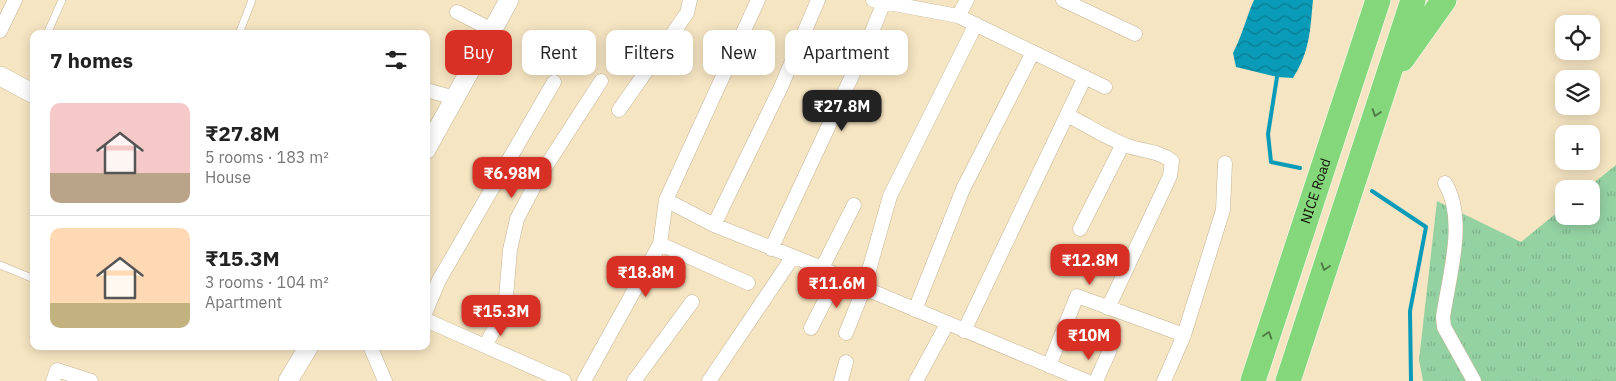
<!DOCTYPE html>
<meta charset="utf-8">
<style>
body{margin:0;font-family:"IBM Plex Sans",sans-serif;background:#f6f6f6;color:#222;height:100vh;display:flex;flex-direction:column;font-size:19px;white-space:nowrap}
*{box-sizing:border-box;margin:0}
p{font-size:16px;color:#767676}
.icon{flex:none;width:28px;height:28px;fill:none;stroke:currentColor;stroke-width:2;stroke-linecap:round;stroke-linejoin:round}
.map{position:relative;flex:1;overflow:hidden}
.sheet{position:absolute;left:30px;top:30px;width:400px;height:320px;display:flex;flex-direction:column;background:#fff;border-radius:10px;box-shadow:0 2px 12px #0003}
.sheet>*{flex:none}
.top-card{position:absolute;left:445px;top:30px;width:475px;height:45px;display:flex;gap:10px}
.controls{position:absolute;left:1555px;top:15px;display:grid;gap:10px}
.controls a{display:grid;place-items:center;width:45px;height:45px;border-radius:10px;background:#fff;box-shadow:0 2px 12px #0003;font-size:25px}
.price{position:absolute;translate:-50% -42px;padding:0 11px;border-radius:10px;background:#d93025;color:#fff;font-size:16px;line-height:32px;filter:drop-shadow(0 1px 2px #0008)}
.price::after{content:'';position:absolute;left:50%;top:30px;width:15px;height:11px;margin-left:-8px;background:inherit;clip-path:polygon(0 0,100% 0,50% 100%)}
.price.on{background:#222;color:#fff}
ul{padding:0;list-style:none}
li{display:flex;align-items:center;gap:15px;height:125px;padding:0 20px}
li+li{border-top:1px solid #e0e0e0}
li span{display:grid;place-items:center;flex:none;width:140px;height:100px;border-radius:10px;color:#555}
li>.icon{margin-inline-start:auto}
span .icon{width:60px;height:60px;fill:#fffc;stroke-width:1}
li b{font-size:21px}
h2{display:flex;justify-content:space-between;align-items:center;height:60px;padding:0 20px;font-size:21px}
.tag{padding:0 18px;border-radius:10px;background:#fff;box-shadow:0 2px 12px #0003;font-size:18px;line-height:45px}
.tag.on{background:#d93025;color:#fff}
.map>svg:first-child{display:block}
</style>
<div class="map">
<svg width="1616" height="381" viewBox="0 0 1616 381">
<defs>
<pattern id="grass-tufts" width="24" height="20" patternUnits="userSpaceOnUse" patternTransform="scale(1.25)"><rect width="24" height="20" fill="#94d2a2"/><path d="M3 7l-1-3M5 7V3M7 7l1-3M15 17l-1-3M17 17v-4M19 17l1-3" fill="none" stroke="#7fb38a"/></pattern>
<pattern id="water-waves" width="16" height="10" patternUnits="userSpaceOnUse" patternTransform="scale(1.25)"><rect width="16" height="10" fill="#0a9bb8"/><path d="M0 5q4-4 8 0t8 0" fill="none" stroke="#097d93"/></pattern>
</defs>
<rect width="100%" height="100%" fill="#f6e5c2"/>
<path fill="url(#grass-tufts)" d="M 1616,165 L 1616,381 L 1423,381 L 1419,360 L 1437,201 L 1521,242 L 1564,207 L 1564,216 L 1591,216 L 1591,189 L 1586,189 Z"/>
<path fill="url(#water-waves)" d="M 1254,0 L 1313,0 C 1310,31 1310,51 1293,78 L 1277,77 L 1236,67 L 1233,53 C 1242,36 1246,18 1254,0 Z"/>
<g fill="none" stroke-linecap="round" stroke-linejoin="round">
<path stroke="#0a9bb8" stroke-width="4" d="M 1277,77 L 1268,134 L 1271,162 L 1300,168
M 1372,191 L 1426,227 L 1410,311 L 1411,381"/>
<g stroke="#c4b392" stroke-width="8">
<path id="lane" d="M 47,34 L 62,0
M 239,34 L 252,0
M 0,265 L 34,279"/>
</g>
<g stroke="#c4b392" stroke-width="15">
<path id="street" d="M 758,0 L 666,200 L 714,225 L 822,268 L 864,288 L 1086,381
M 873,0 L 958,16 L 1105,87
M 1063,0 L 1135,34
M 457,12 L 492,30
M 958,16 L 967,0
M 0,31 L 15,0
M 426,90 L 455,98
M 619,110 L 687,13 L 690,0
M 1067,115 C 1087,125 1106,138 1128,146 C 1144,152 1157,150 1172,161 L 1170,176 L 1108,308
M 1445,183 C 1467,219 1449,276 1443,317 L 1444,327 L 1474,381
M 714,225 L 781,87 L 818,0
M 1080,229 L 1123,144
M 660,244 L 748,283
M 771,249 L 867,44 L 884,2
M 822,268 L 854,205
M 915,310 L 963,189 L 1033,52
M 426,311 L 439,280 L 554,82
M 426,320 L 564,381
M 811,328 L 838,275
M 964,331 L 1085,77
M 846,333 L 864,288 L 890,196 L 976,24
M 370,346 L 385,381
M 485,346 L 505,309 L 510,250 L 517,219 L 539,177 L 601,81
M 1049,366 L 1077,296 L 1184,335
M 53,381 L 57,370 L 91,381
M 584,381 L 660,244 L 666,200
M 634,381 L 692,302
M 709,381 L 792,258
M 841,381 L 846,362
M 916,381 L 947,324
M 1096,381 L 1109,352
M 1164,381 L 1184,335 L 1223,210 L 1225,163"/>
</g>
<g stroke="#c4b392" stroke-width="20">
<path id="secondary" d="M 0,76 L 34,94
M 426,150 L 509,0
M 288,381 L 309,346"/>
</g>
<g stroke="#fff" stroke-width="26">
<g id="highway">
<path d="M 1402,59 L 1444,0"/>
<path id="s1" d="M 1253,381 L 1378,0"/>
<path d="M 1288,381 L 1413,0"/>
</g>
</g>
<use href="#lane" stroke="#fff" stroke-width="7"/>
<use href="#street" stroke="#fff" stroke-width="14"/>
<use href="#secondary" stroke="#fff" stroke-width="19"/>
<use href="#highway" stroke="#84d87b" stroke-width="25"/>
</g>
<defs><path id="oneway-chevron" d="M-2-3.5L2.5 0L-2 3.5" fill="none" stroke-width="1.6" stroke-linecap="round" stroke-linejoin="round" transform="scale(1.25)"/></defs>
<g stroke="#507c45">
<use href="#oneway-chevron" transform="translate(1376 113) rotate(108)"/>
<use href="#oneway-chevron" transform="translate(1325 267) rotate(108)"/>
<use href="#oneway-chevron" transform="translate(1268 335) rotate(-72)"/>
</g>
<g text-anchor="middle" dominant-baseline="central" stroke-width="4" stroke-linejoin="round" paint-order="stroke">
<g font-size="14" fill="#110c02" stroke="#fff">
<text stroke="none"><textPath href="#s1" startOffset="200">NICE Road</textPath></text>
</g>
</g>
</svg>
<div class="controls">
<a><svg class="icon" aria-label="locate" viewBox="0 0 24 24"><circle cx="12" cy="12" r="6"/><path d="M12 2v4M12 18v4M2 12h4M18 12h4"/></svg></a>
<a><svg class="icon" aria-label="layers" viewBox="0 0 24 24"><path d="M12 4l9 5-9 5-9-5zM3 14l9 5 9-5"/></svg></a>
<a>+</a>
<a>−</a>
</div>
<b class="price on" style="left:842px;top:132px">₹27.8M</b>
<b class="price" style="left:512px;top:199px">₹6.98M</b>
<b class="price" style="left:1090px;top:286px">₹12.8M</b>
<b class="price" style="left:646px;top:298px">₹18.8M</b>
<b class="price" style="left:837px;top:309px">₹11.6M</b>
<b class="price" style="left:501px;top:337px">₹15.3M</b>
<b class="price" style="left:1089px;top:361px">₹10M</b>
<div class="top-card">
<a class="tag on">Buy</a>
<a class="tag">Rent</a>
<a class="tag">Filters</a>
<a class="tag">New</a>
<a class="tag">Apartment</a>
</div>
<section class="sheet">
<h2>7 homes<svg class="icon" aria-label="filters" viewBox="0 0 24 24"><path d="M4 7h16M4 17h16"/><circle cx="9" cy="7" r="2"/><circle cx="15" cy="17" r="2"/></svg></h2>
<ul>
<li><span style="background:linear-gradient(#f6c9c9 70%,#b9a48a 0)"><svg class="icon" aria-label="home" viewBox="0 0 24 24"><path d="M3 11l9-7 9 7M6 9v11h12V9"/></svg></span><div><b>₹27.8M</b><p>5 rooms · 183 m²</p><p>House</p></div></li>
<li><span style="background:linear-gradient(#ffd9b3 75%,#c2b280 0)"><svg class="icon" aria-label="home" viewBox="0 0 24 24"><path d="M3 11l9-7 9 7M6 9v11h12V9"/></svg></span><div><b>₹15.3M</b><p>3 rooms · 104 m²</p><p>Apartment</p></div></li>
</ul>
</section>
</div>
